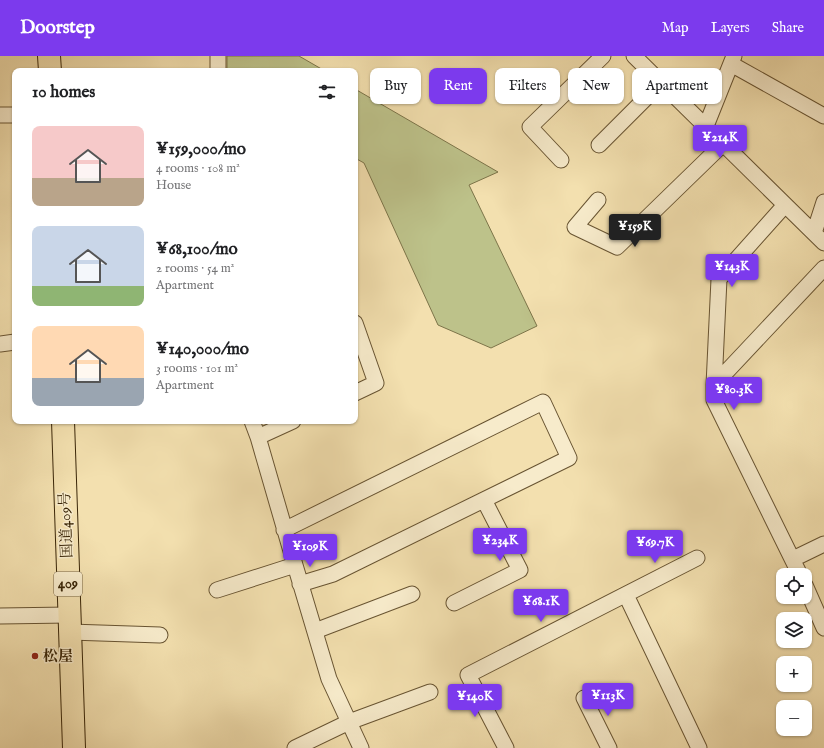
<!DOCTYPE html>
<meta charset="utf-8">
<style>
body{margin:0;font-family:"IM FELL English","Noto Serif JP",serif;background:#f6f6f6;color:#202124;height:100vh;display:flex;flex-direction:column;font-size:15px;white-space:nowrap}
*{box-sizing:border-box;margin:0}
p{font-size:13px;color:#757577}
.icon{flex:none;width:22px;height:22px;fill:none;stroke:currentColor;stroke-width:2;stroke-linecap:round;stroke-linejoin:round}
.map{position:relative;flex:1;overflow:hidden}
.side{position:absolute;left:12px;top:12px;width:346px;height:356px;display:flex;flex-direction:column;background:#fff;border-radius:8px;box-shadow:0 1px 3px #0004}
.side>*{flex:none}
.top-card{position:absolute;left:370px;top:12px;width:380px;height:36px;display:flex;gap:8px}
.fabs{position:absolute;left:776px;top:512px;display:grid;gap:8px}
.fabs a{display:grid;place-items:center;width:36px;height:36px;border-radius:8px;background:#fff;box-shadow:0 1px 3px #0004;font-size:20px}
.price{position:absolute;translate:-50% -34px;padding:0 9px;border-radius:4px;background:#7c3aed;color:#fff;font-size:13px;line-height:26px;filter:drop-shadow(0 1px 2px #0008)}
.price::after{content:'';position:absolute;left:50%;top:24px;width:12px;height:9px;margin-left:-6px;background:inherit;clip-path:polygon(0 0,100% 0,50% 100%)}
.price.on{background:#222;color:#fff}
ul{padding:0;list-style:none}
li{display:flex;align-items:center;gap:12px;height:100px;padding:0 20px}
li span{display:grid;place-items:center;flex:none;width:112px;height:80px;border-radius:8px;color:#555}
li>.icon{margin-inline-start:auto}
span .icon{width:48px;height:48px;fill:#fffc;stroke-width:1}
li b{font-size:17px}
h2{display:flex;justify-content:space-between;align-items:center;height:48px;padding:0 20px;font-size:17px}
.pill{padding:0 14px;border-radius:8px;background:#fff;box-shadow:0 1px 3px #0004;font-size:14px;line-height:36px}
.pill.on{background:#7c3aed;color:#fff}
header{display:flex;align-items:center;gap:24px;box-sizing:border-box;height:56px;padding:0 20px;background:#7c3aed;color:#fff}
header strong{font-size:19px}
nav{display:flex;gap:22px;margin-inline-start:auto;font-size:14px}
.map>svg:first-child{display:block}
</style>
<header>
<strong>Doorstep</strong>
<nav><a>Map</a><a>Layers</a><a>Share</a></nav>
</header>
<div class="map">
<svg width="824" height="692" viewBox="0 0 824 692">
<rect width="100%" height="100%" fill="#f3e0af"/>
<filter id="stains"><feTurbulence type="fractalNoise" baseFrequency=".005" numOctaves="4"/><feColorMatrix values="0 0 0 0 .2 0 0 0 0 .09 0 0 0 0 .02 0 0 0 .5 -.17"/></filter>
<radialGradient id="worn" r=".72"><stop offset=".6" stop-color="#630" stop-opacity="0"/><stop offset="1" stop-color="#630" stop-opacity=".3"/></radialGradient>
<path fill="#bdc28a" stroke="#7c7449" d="M 227,0 L 299,0 L 325,15 L 227,15 Z
M 355,33 L 498,116 L 469,129 L 537,270 L 491,292 L 438,269 L 364,107 L 355,102 Z"/>
<g fill="none" stroke-linecap="round" stroke-linejoin="round">
<g stroke="#685432" stroke-width="17">
<path id="minor" d="M 218,0 L 218,15
M 634,0 L 824,187
M 731,8 L 824,60
M 0,59 L 15,59
M 706,70 L 734,0
M 599,89 L 661,27
M 561,104 L 530,71 L 603,0
M 598,144 L 575,171 L 617,191 L 723,88
M 814,177 L 824,146
M 355,267 L 376,327 L 355,337
M 0,288 L 15,286
M 714,329 L 719,223 L 785,149
M 252,365 L 258,381 L 295,509 L 329,623 L 361,692
M 258,381 L 293,365
M 284,474 L 543,346 L 569,402 L 333,518 L 300,528
M 793,503 L 824,488
M 800,519 L 714,344 L 714,329 L 824,212
M 805,529 L 824,572
M 217,534 L 295,509
M 626,539 L 699,692
M 454,547 L 520,514 L 484,444
M 0,560 L 69,559
M 315,575 L 412,538
M 70,576 L 160,579
M 584,642 L 609,692
M 295,692 L 349,666 L 430,636
M 506,692 L 468,619 L 697,502"/>
</g>
<g stroke="#3a2608" stroke-width="24">
<path id="highway" d="M 49,0 L 50,15
M 63,365 L 74,692"/>
</g>
<use href="#minor" stroke="#f7ebcb" stroke-width="15"/>
<use href="#highway" stroke="#f3e0af" stroke-width="22"/>
</g>
<circle fill="#8f2418" stroke="#f7ebcb" stroke-width="1.5" cx="35" cy="600" r="4"/>
<g text-anchor="middle" dominant-baseline="central" stroke-width="3" stroke-linejoin="round" paint-order="stroke">
<rect fill="#f7ebcb" stroke="#736142" stroke-width="1" x="54" y="516" width="28" height="24" rx="3"/>
<g font-size="14" font-weight="bold" fill="#3a2608">
<text x="68" y="528">409</text>
</g>
<g font-size="15" fill="#3a2608" stroke="#f7ebcb">
<text transform="translate(66 469) rotate(-92)">国道409号</text>
</g>
<g font-size="15" font-weight="bold" fill="#3a2608" stroke="#f7ebcb" text-anchor="start">
<text x="43" y="600">松屋</text>
</g>
</g>
<rect width="100%" height="100%" filter="url(#stains)"/>
<rect width="100%" height="100%" fill="url(#worn)"/>
</svg>
<div class="fabs">
<a><svg class="icon" aria-label="locate" viewBox="0 0 24 24"><circle cx="12" cy="12" r="6"/><path d="M12 2v4M12 18v4M2 12h4M18 12h4"/></svg></a>
<a><svg class="icon" aria-label="layers" viewBox="0 0 24 24"><path d="M12 4l9 5-9 5-9-5zM3 14l9 5 9-5"/></svg></a>
<a>+</a>
<a>−</a>
</div>
<b class="price" style="left:720px;top:103px">¥214K</b>
<b class="price on" style="left:635px;top:192px">¥159K</b>
<b class="price" style="left:732px;top:232px">¥143K</b>
<b class="price" style="left:734px;top:355px">¥80.3K</b>
<b class="price" style="left:500px;top:506px">¥234K</b>
<b class="price" style="left:655px;top:508px">¥69.7K</b>
<b class="price" style="left:310px;top:512px">¥109K</b>
<b class="price" style="left:541px;top:567px">¥68.1K</b>
<b class="price" style="left:608px;top:661px">¥113K</b>
<b class="price" style="left:475px;top:662px">¥140K</b>
<div class="top-card">
<a class="pill">Buy</a>
<a class="pill on">Rent</a>
<a class="pill">Filters</a>
<a class="pill">New</a>
<a class="pill">Apartment</a>
</div>
<section class="side">
<h2>10 homes<svg class="icon" aria-label="filters" viewBox="0 0 24 24"><path d="M4 7h16M4 17h16"/><circle cx="9" cy="7" r="2"/><circle cx="15" cy="17" r="2"/></svg></h2>
<ul>
<li><span style="background:linear-gradient(#f6c9c9 65%,#b9a48a 0)"><svg class="icon" aria-label="home" viewBox="0 0 24 24"><path d="M3 11l9-7 9 7M6 9v11h12V9"/></svg></span><div><b>¥159,000/mo</b><p>4 rooms · 108 m²</p><p>House</p></div></li>
<li><span style="background:linear-gradient(#c9d6e8 75%,#8fb573 0)"><svg class="icon" aria-label="home" viewBox="0 0 24 24"><path d="M3 11l9-7 9 7M6 9v11h12V9"/></svg></span><div><b>¥68,100/mo</b><p>2 rooms · 54 m²</p><p>Apartment</p></div></li>
<li><span style="background:linear-gradient(#ffd9b3 65%,#9aa5b1 0)"><svg class="icon" aria-label="home" viewBox="0 0 24 24"><path d="M3 11l9-7 9 7M6 9v11h12V9"/></svg></span><div><b>¥140,000/mo</b><p>3 rooms · 101 m²</p><p>Apartment</p></div></li>
</ul>
</section>
</div>
